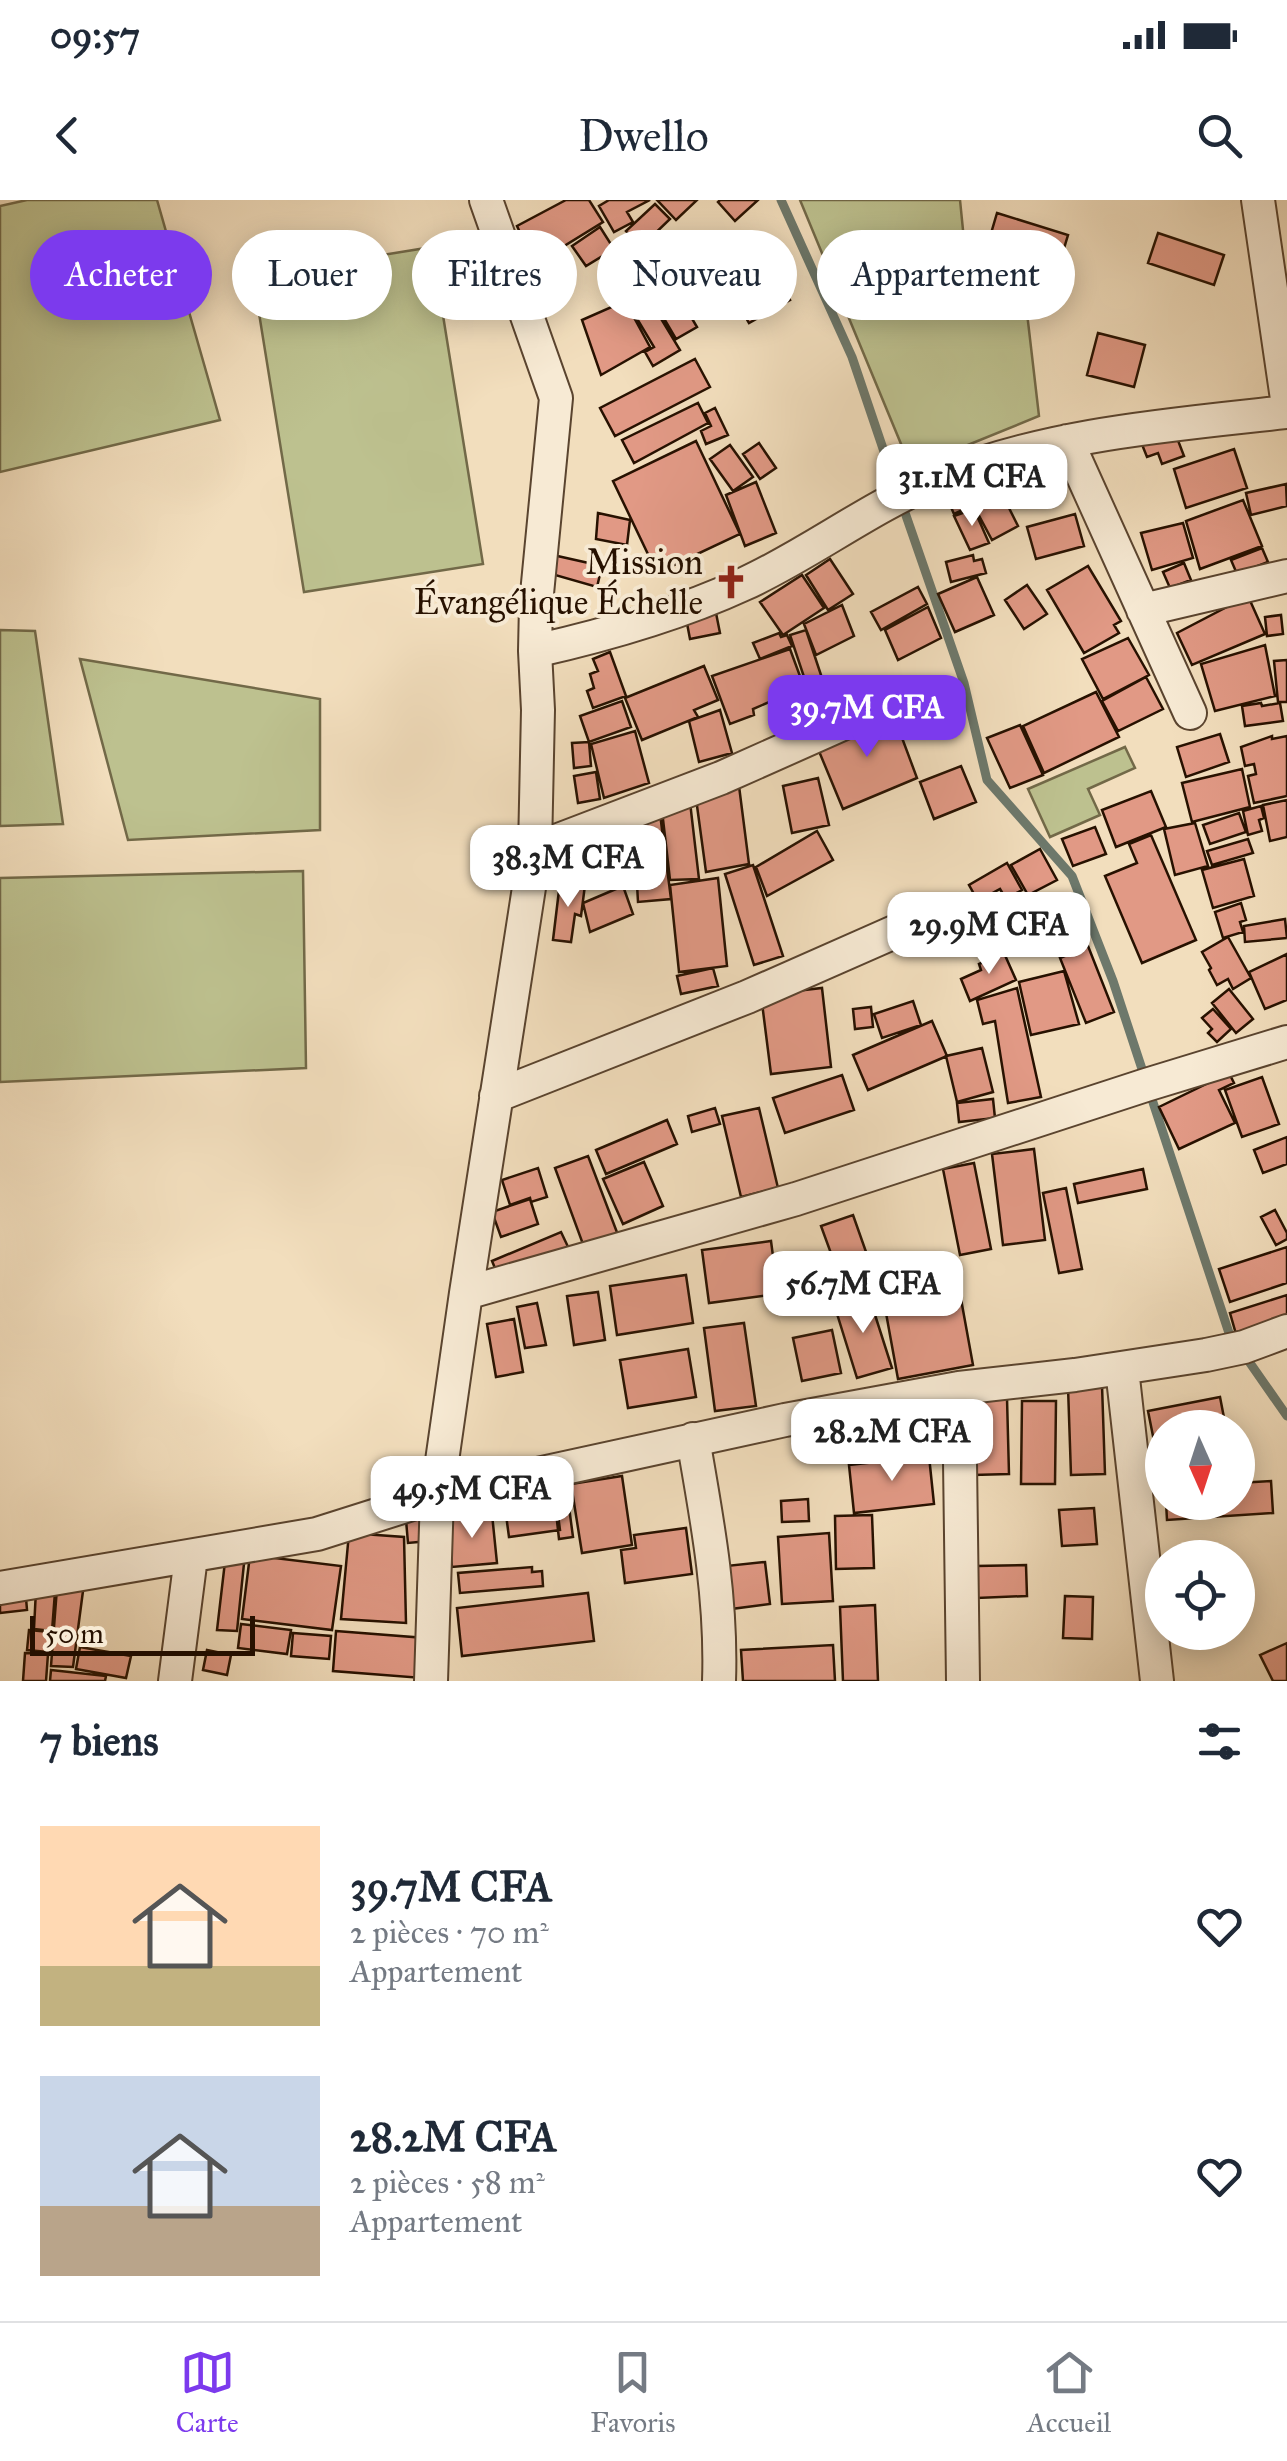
<!DOCTYPE html>
<html lang="fr">
<meta charset="utf-8">
<style>
body{margin:0;font-family:"IM FELL Great Primer",serif;background:#f2f2f3;color:#1f2937;height:100vh;display:flex;flex-direction:column;font-size:38px;white-space:nowrap}
*{box-sizing:border-box;margin:0}
p{font-size:32px;color:#747a83}
.icon{flex:none;width:55px;height:55px;fill:none;stroke:currentColor;stroke-width:2;stroke-linecap:round;stroke-linejoin:round}
.map{position:relative;height:1481px;overflow:hidden}
.details{display:flex;flex-direction:column;background:#fff;flex:1}
.details>*{flex:none}
.guide{position:absolute;left:30px;top:30px;width:1228px;height:90px;display:flex;gap:20px}
.needle{width:65px;rotate:177deg}
.tools{position:absolute;left:1145px;top:1210px;display:grid;gap:20px}
.tools a{display:grid;place-items:center;width:110px;height:110px;border-radius:50%;background:#fff;box-shadow:0 5px 25px #0003;font-size:50px}
.scale{position:absolute;left:30px;bottom:25px;width:225px;box-sizing:border-box;padding-left:10px;border:5px solid #271100;border-top:0;font-size:28px;line-height:35px;white-space:nowrap;color:#271100;-webkit-text-stroke:8px #f7ead4;paint-order:stroke}
.price{position:absolute;translate:-50% -85px;padding:0 22px;border-radius:20px;background:#fff;color:#222;font-size:32px;line-height:65px;filter:drop-shadow(0 2px 5px #0008)}
.price::after{content:'';position:absolute;left:50%;top:60px;width:30px;height:22px;margin-left:-15px;background:inherit;clip-path:polygon(0 0,100% 0,50% 100%)}
.price.current{background:#7c3aed;color:#fff}
ul{padding:0;list-style:none}
li{display:flex;align-items:center;gap:30px;height:250px;padding:0 40px}
li span{display:grid;place-items:center;flex:none;width:280px;height:200px;border-radius:0px;color:#555}
li>.icon{margin-inline-start:auto}
span .icon{width:120px;height:120px;fill:#fffc;stroke-width:1}
li b{font-size:42px}
h2{display:flex;justify-content:space-between;align-items:center;height:120px;padding:0 40px;font-size:42px}
.pill{padding:0 35px;border-radius:45px;background:#fff;box-shadow:0 5px 25px #0003;font-size:35px;line-height:90px}
.pill.current{background:#7c3aed;color:#fff}
.status{display:flex;justify-content:space-between;align-items:center;height:70px;padding:0 50px;background:#fff;direction:ltr}
.status svg{height:28px;fill:currentColor}
header{display:flex;justify-content:space-between;align-items:center;height:130px;padding:0 40px;background:#fff;font-size:45px;font-weight:600}
.tab-bar{display:flex;justify-content:space-around;align-items:center;height:140px;border-top:2px solid #e0e1e3;background:#fff;font-size:28px;color:#747a83}
.tab-bar a{display:grid;justify-items:center;gap:5px}
.tab-bar .current{color:#7c3aed}
.map>svg:first-child{display:block}
</style>
<div class="status"><b>09:57</b><svg viewBox="0 0 49 12"><path d="M0 12V9h3v3zM5 12V6h3v6zM10 12V3h3v9zM15 12V0h3v12zM26 1h20v11H26zM47 4h2v5h-2z"/></svg></div>
<header><svg class="icon" aria-label="back" viewBox="0 0 24 24"><path d="M15 5l-7 7 7 7"/></svg>Dwello<svg class="icon" aria-label="search" viewBox="0 0 24 24"><circle cx="10" cy="10" r="6"/><path d="M15 15l6 6"/></svg></header>
<div class="map">
<svg width="1287" height="1481" viewBox="0 0 1287 1481">
<rect width="100%" height="100%" fill="#f2debd"/>
<filter id="stains"><feTurbulence type="fractalNoise" baseFrequency=".002" numOctaves="4"/><feColorMatrix values="0 0 0 0 .2 0 0 0 0 .09 0 0 0 0 .02 0 0 0 .5 -.17"/></filter>
<radialGradient id="worn" r=".72"><stop offset=".6" stop-color="#630" stop-opacity="0"/><stop offset="1" stop-color="#630" stop-opacity=".3"/></radialGradient>
<path fill="#bdc18f" stroke="#726948" stroke-width="2.5" d="M 27,0 L 157,0 L 220,220 L 0,272 L 0,6 Z
M 800,0 L 960,0 L 971,110 L 1024,87 L 1039,216 L 911,268 Z
M 432,47 L 483,364 L 304,392 L 253,76 Z
M 0,430 L 35,431 L 63,624 L 0,626 Z
M 80,459 L 320,499 L 320,630 L 128,640 Z
M 1125,547 L 1135,568 L 1088,589 L 1100,615 L 1050,637 L 1028,589 Z
M 303,671 L 306,868 L 0,882 L 0,678 Z"/>
<g fill="none" stroke-linecap="round" stroke-linejoin="round">
<path stroke="#6d786b" stroke-width="9" d="M 781,0 L 852,157 L 897,290
M 902,304 L 964,483 L 987,580 L 1072,676 L 1113,781 L 1229,1133 L 1235,1141
M 1243,1153 L 1287,1216"/>
</g>
<path fill="#e19985" stroke="#271100" stroke-width="2.5" d="M 566,0 L 589,0 L 603,22 L 535,64 L 517,26 Z
M 609,0 L 650,0 L 627,12 L 633,22 L 614,32 L 599,6 Z
M 657,0 L 697,0 L 676,20 Z
M 720,0 L 758,0 L 735,21 L 718,2 Z
M 655,4 L 670,19 L 641,47 L 626,31 Z
M 997,13 L 1068,35 L 1056,75 L 985,54 Z
M 600,27 L 614,49 L 586,66 L 572,46 Z
M 1158,33 L 1224,55 L 1214,85 L 1148,63 Z
M 742,53 L 748,63 L 707,91 L 695,73 L 713,61 L 718,69 Z
M 766,59 L 790,100 L 749,123 L 729,88 L 748,77 L 744,71 Z
M 670,81 L 697,127 L 676,139 L 649,93 Z
M 625,101 L 650,147 L 601,175 L 582,120 Z
M 651,102 L 680,150 L 653,166 L 645,152 L 654,147 L 633,112 Z
M 1098,133 L 1145,145 L 1134,187 L 1087,175 Z
M 695,159 L 710,187 L 615,236 L 600,208 Z
M 698,203 L 708,223 L 634,263 L 622,240 Z
M 715,208 L 728,235 L 706,244 L 701,231 L 711,226 L 705,213 Z
M 1174,230 L 1184,256 L 1162,264 L 1158,253 L 1147,257 L 1141,242 Z
M 696,241 L 740,334 L 657,373 L 613,281 Z
M 759,243 L 776,268 L 760,279 L 743,254 Z
M 730,245 L 753,277 L 733,291 L 710,259 Z
M 1234,249 L 1247,288 L 1186,308 L 1174,269 Z
M 1058,261 L 1067,281 L 1036,294 L 1028,274 Z
M 991,279 L 998,295 L 975,307 L 967,291 Z
M 756,282 L 776,333 L 745,346 L 726,295 Z
M 1286,284 L 1287,306 L 1251,315 L 1246,293 Z
M 964,290 L 971,306 L 954,314 L 947,298 Z
M 1003,296 L 1018,326 L 992,340 L 976,310 Z
M 1243,300 L 1262,346 L 1200,369 L 1186,321 Z
M 974,309 L 989,343 L 970,350 L 954,316 Z
M 598,313 L 630,320 L 627,345 L 596,339 Z
M 1075,314 L 1084,346 L 1036,359 L 1027,327 Z
M 1183,323 L 1193,358 L 1152,370 L 1141,333 Z
M 1262,348 L 1268,362 L 1237,374 L 1231,360 Z
M 553,355 L 602,366 L 597,387 L 548,373 Z
M 973,355 L 974,361 L 982,359 L 986,373 L 951,382 L 946,362 Z
M 830,359 L 853,394 L 828,410 L 806,375 Z
M 1184,363 L 1191,380 L 1170,388 L 1163,372 Z
M 1088,366 L 1121,421 L 1114,425 L 1119,433 L 1084,453 L 1047,390 Z
M 802,375 L 824,408 L 783,435 L 760,402 Z
M 977,377 L 994,415 L 955,432 L 938,394 Z
M 1027,385 L 1047,414 L 1024,429 L 1005,400 Z
M 918,387 L 927,404 L 881,430 L 871,412 Z
M 1248,396 L 1265,434 L 1192,465 L 1177,433 Z
M 842,405 L 854,436 L 816,455 L 804,424 Z
M 928,407 L 941,438 L 898,460 L 885,430 Z
M 716,413 L 720,433 L 690,439 L 686,418 Z
M 1281,415 L 1283,434 L 1267,436 L 1265,417 Z
M 806,430 L 825,487 L 809,492 L 790,435 Z
M 779,433 L 781,437 L 787,435 L 792,446 L 760,459 L 753,443 Z
M 1128,438 L 1149,475 L 1103,499 L 1082,459 Z
M 1265,445 L 1275,496 L 1215,511 L 1201,464 Z
M 790,449 L 804,487 L 753,509 L 754,515 L 730,524 L 712,476 Z
M 610,452 L 626,496 L 593,508 L 587,491 L 594,488 L 590,474 L 598,471 L 593,459 Z
M 1287,460 L 1287,502 L 1278,502 L 1274,461 Z
M 704,466 L 718,500 L 694,510 L 698,517 L 642,540 L 625,498 Z
M 1146,477 L 1163,509 L 1118,531 L 1102,501 Z
M 806,489 L 814,517 L 795,525 L 790,495 Z
M 1096,492 L 1119,537 L 1044,573 L 1023,526 Z
M 622,501 L 631,527 L 589,542 L 580,516 Z
M 1261,503 L 1262,506 L 1280,503 L 1283,521 L 1245,526 L 1242,506 Z
M 720,510 L 732,553 L 699,562 L 689,521 Z
M 892,511 L 917,578 L 843,609 L 816,544 Z
M 1020,525 L 1043,575 L 1010,588 L 987,538 Z
M 635,531 L 649,583 L 604,598 L 591,544 Z
M 1220,534 L 1229,562 L 1186,577 L 1177,547 Z
M 1272,536 L 1272,539 L 1287,536 L 1287,596 L 1254,603 L 1248,576 L 1256,574 L 1254,564 L 1245,566 L 1241,547 Z
M 589,542 L 591,566 L 574,568 L 572,543 Z
M 961,566 L 976,602 L 934,619 L 920,582 Z
M 1242,569 L 1250,607 L 1192,622 L 1182,583 Z
M 596,572 L 600,599 L 578,603 L 574,576 Z
M 818,578 L 829,625 L 792,633 L 783,586 Z
M 739,586 L 749,664 L 706,672 L 695,591 Z
M 1151,591 L 1166,627 L 1116,647 L 1102,610 Z
M 1287,600 L 1287,637 L 1270,641 L 1263,605 Z
M 661,602 L 690,602 L 699,679 L 670,680 Z
M 659,606 L 671,699 L 638,702 L 633,612 Z
M 1261,606 L 1264,618 L 1259,620 L 1262,631 L 1248,635 L 1243,611 Z
M 1239,613 L 1246,632 L 1210,644 L 1203,625 Z
M 626,622 L 630,659 L 578,667 L 575,634 Z
M 1195,623 L 1208,666 L 1175,675 L 1164,629 Z
M 1095,627 L 1106,654 L 1073,666 L 1062,639 Z
M 817,631 L 833,660 L 767,696 L 756,667 Z
M 1151,635 L 1196,740 L 1142,763 L 1105,676 L 1137,663 L 1129,644 Z
M 1248,639 L 1253,653 L 1212,665 L 1207,651 Z
M 1040,649 L 1057,680 L 1028,695 L 1011,665 Z
M 1244,659 L 1254,696 L 1213,708 L 1202,670 Z
M 1007,663 L 1022,690 L 1006,699 L 1000,689 L 978,701 L 969,685 Z
M 753,665 L 783,756 L 754,765 L 725,674 Z
M 718,678 L 727,766 L 679,772 L 670,685 Z
M 560,682 L 585,685 L 581,716 L 575,714 L 571,742 L 553,740 Z
M 623,686 L 633,714 L 590,732 L 583,703 Z
M 1014,701 L 1031,737 L 1003,750 L 986,714 Z
M 1241,703 L 1246,720 L 1240,722 L 1243,732 L 1223,738 L 1215,712 Z
M 1285,719 L 1287,738 L 1245,742 L 1244,726 Z
M 1228,737 L 1251,778 L 1233,789 L 1228,779 L 1217,785 L 1209,770 L 1211,768 L 1202,752 Z
M 1088,746 L 1114,812 L 1086,823 L 1060,758 Z
M 1004,753 L 1016,780 L 970,801 L 961,779 L 981,770 L 979,764 Z
M 1287,754 L 1287,800 L 1265,809 L 1249,772 Z
M 713,768 L 718,786 L 681,794 L 677,776 Z
M 1064,771 L 1079,824 L 1031,835 L 1019,782 Z
M 822,788 L 831,867 L 771,874 L 761,795 Z
M 1017,788 L 1041,897 L 1008,903 L 995,821 L 983,824 L 977,800 Z
M 1229,789 L 1253,819 L 1236,833 L 1212,803 Z
M 913,801 L 921,825 L 882,838 L 874,814 Z
M 871,807 L 873,827 L 855,829 L 853,809 Z
M 1213,809 L 1231,829 L 1217,842 L 1208,833 L 1212,829 L 1202,818 Z
M 932,821 L 947,856 L 868,890 L 853,855 Z
M 982,848 L 993,892 L 957,902 L 946,856 Z
M 1229,873 L 1234,883 L 1219,890 L 1235,923 L 1179,949 L 1159,907 Z
M 842,875 L 854,910 L 785,933 L 773,898 Z
M 1262,877 L 1279,924 L 1242,937 L 1225,890 Z
M 993,899 L 995,918 L 959,922 L 957,903 Z
M 715,908 L 720,924 L 692,932 L 688,916 Z
M 759,908 L 778,988 L 741,997 L 722,916 Z
M 667,920 L 677,944 L 606,974 L 596,950 Z
M 1287,937 L 1287,964 L 1263,973 L 1254,950 Z
M 1034,949 L 1045,1040 L 1003,1045 L 992,954 Z
M 588,956 L 618,1035 L 584,1047 L 555,968 Z
M 644,962 L 663,1006 L 623,1024 L 603,979 Z
M 974,963 L 991,1049 L 960,1055 L 943,969 Z
M 538,968 L 547,997 L 531,1002 L 530,998 L 510,1005 L 502,980 Z
M 1143,969 L 1147,989 L 1078,1003 L 1074,984 Z
M 1066,988 L 1082,1069 L 1059,1073 L 1043,993 Z
M 530,999 L 538,1024 L 501,1037 L 492,1012 Z
M 1275,1010 L 1287,1033 L 1287,1039 L 1276,1045 L 1261,1017 Z
M 853,1015 L 871,1066 L 840,1078 L 821,1026 Z
M 561,1032 L 570,1051 L 500,1080 L 492,1061 Z
M 771,1041 L 778,1094 L 709,1103 L 702,1050 Z
M 1287,1047 L 1287,1083 L 1230,1102 L 1219,1069 Z
M 686,1075 L 693,1123 L 617,1135 L 610,1086 Z
M 959,1088 L 973,1165 L 898,1179 L 884,1102 Z
M 598,1092 L 605,1140 L 574,1145 L 567,1096 Z
M 868,1093 L 892,1168 L 857,1178 L 834,1104 Z
M 1287,1095 L 1287,1126 L 1238,1141 L 1230,1113 Z
M 537,1103 L 546,1145 L 525,1148 L 517,1107 Z
M 514,1119 L 523,1172 L 496,1177 L 487,1124 Z
M 744,1123 L 756,1206 L 715,1211 L 704,1128 Z
M 832,1130 L 841,1173 L 802,1181 L 793,1138 Z
M 688,1149 L 696,1197 L 628,1208 L 620,1160 Z
M 1102,1185 L 1105,1274 L 1071,1275 L 1068,1187 Z
M 1220,1197 L 1226,1228 L 1162,1228 L 1162,1250 L 1156,1251 L 1148,1211 Z
M 1007,1198 L 1009,1274 L 973,1275 L 971,1199 Z
M 1022,1201 L 1056,1201 L 1055,1284 L 1021,1284 Z
M 929,1256 L 934,1304 L 854,1313 L 849,1265 Z
M 1162,1257 L 1162,1282 L 1148,1284 L 1144,1259 Z
M 551,1263 L 560,1330 L 509,1337 L 500,1270 Z
M 622,1276 L 632,1345 L 582,1353 L 571,1284 Z
M 1271,1281 L 1273,1313 L 1167,1320 L 1166,1302 L 1238,1302 L 1238,1283 Z
M 567,1292 L 573,1337 L 559,1339 L 554,1294 Z
M 808,1299 L 809,1321 L 782,1322 L 781,1301 Z
M 1094,1308 L 1097,1344 L 1062,1346 L 1059,1310 Z
M 492,1314 L 497,1363 L 452,1367 L 447,1319 Z
M 872,1315 L 874,1368 L 836,1369 L 835,1316 Z
M 427,1318 L 429,1341 L 408,1343 L 406,1320 Z
M 686,1328 L 692,1374 L 625,1383 L 621,1350 L 636,1348 L 634,1335 Z
M 349,1333 L 404,1337 L 406,1423 L 341,1419 Z
M 829,1333 L 833,1401 L 782,1404 L 778,1337 Z
M 226,1353 L 245,1354 L 237,1431 L 217,1430 Z
M 250,1355 L 341,1366 L 332,1430 L 242,1419 Z
M 765,1362 L 770,1404 L 731,1409 L 726,1366 Z
M 1026,1365 L 1027,1396 L 977,1398 L 976,1366 Z
M 532,1367 L 532,1372 L 542,1371 L 543,1386 L 460,1393 L 458,1373 Z
M 25,1386 L 27,1410 L 0,1413 L 0,1389 Z
M 57,1388 L 83,1391 L 73,1467 L 51,1466 Z
M 36,1390 L 55,1392 L 52,1431 L 34,1429 Z
M 588,1393 L 594,1441 L 462,1456 L 457,1408 Z
M 1065,1396 L 1093,1397 L 1092,1439 L 1063,1438 Z
M 875,1405 L 878,1481 L 843,1481 L 840,1407 Z
M 241,1424 L 291,1430 L 287,1454 L 238,1448 Z
M 29,1430 L 50,1432 L 48,1452 L 27,1450 Z
M 336,1431 L 425,1438 L 422,1478 L 333,1471 Z
M 293,1433 L 331,1436 L 329,1459 L 291,1456 Z
M 1287,1443 L 1287,1481 L 1273,1481 L 1260,1455 Z
M 833,1445 L 835,1481 L 743,1481 L 741,1450 Z
M 80,1447 L 131,1456 L 126,1478 L 76,1469 Z
M 207,1450 L 231,1455 L 227,1475 L 203,1470 Z
M 25,1453 L 48,1454 L 46,1481 L 23,1481 Z
M 51,1470 L 106,1476 L 105,1481 L 50,1481 Z"/>
<g fill="none" stroke-linecap="round" stroke-linejoin="round">
<g stroke="#5a442f" stroke-width="36">
<path id="minor" d="M 1258,0 L 1287,199
M 1067,241 L 1190,513
M 1143,410 L 1287,376
M 535,451 C 606,435 677,415 744,384 C 810,354 869,307 938,279 C 1048,234 1170,225 1287,212
M 535,649 L 721,578 L 912,493
M 496,896 L 747,797 L 908,726
M 466,1093 L 796,999 L 1146,885 L 1287,842
M 1122,1169 L 1157,1481
M 959,1188 L 963,1481
M 693,1239 C 707,1319 722,1399 719,1481
M 0,1388 L 317,1334 L 437,1296 L 785,1220 L 959,1188 L 1075,1175 L 1206,1155 L 1244,1147 L 1287,1131
M 175,1481 L 191,1357
M 431,1481 L 437,1296 L 466,1093 L 535,649 L 538,510 L 535,451 L 536,404 L 556,198 L 486,0"/>
</g>
<use href="#minor" stroke="#f7ead4" stroke-width="32"/>
</g>
<defs>
<g id="church-bare" transform="scale(2.7)"><path d="M-1.2-6h2.4v3.5h3.3v2.4h-3.3V6h-2.4V-.1h-3.3v-2.4h3.3Z" fill="#8f2418" stroke="#f7ead4" stroke-width="2.5" paint-order="stroke"/></g>
</defs>
<g fill-rule="evenodd">
<use href="#church-bare" x="731" y="382"/>
</g>
<g text-anchor="middle" dominant-baseline="central" stroke-width="8" stroke-linejoin="round" paint-order="stroke">
<g font-size="35" fill="#271100" stroke="#f7ead4" text-anchor="end">
<text x="703" y="362">Mission<tspan x="703" dy="40">Évangélique Échelle</tspan></text>
</g>
</g>
<rect width="100%" height="100%" filter="url(#stains)"/>
<rect width="100%" height="100%" fill="url(#worn)"/>
</svg>
<div class="tools">
<a><svg class="needle" viewBox="-14 -14 28 28"><path d="M0-13l5 13h-10z" fill="#e53935"/><path d="M0 13l5-13h-10z" fill="#747a83"/></svg></a>
<a><svg class="icon" aria-label="locate" viewBox="0 0 24 24"><circle cx="12" cy="12" r="6"/><path d="M12 2v4M12 18v4M2 12h4M18 12h4"/></svg></a>
</div>
<div class="scale">50 m</div>
<b class="price" style="left:972px;top:329px">31.1M CFA</b>
<b class="price current" style="left:867px;top:560px">39.7M CFA</b>
<b class="price" style="left:568px;top:710px">38.3M CFA</b>
<b class="price" style="left:989px;top:777px">29.9M CFA</b>
<b class="price" style="left:863px;top:1136px">56.7M CFA</b>
<b class="price" style="left:892px;top:1284px">28.2M CFA</b>
<b class="price" style="left:472px;top:1341px">49.5M CFA</b>
<div class="guide">
<a class="pill current">Acheter</a>
<a class="pill">Louer</a>
<a class="pill">Filtres</a>
<a class="pill">Nouveau</a>
<a class="pill">Appartement</a>
</div>
</div>
<section class="details">
<h2>7 biens<svg class="icon" aria-label="filters" viewBox="0 0 24 24"><path d="M4 7h16M4 17h16"/><circle cx="9" cy="7" r="2"/><circle cx="15" cy="17" r="2"/></svg></h2>
<ul>
<li><span style="background:linear-gradient(#ffd9b3 70%,#c2b280 0)"><svg class="icon" aria-label="home" viewBox="0 0 24 24"><path d="M3 11l9-7 9 7M6 9v11h12V9"/></svg></span><div><b>39.7M CFA</b><p>2 pièces · 70 m²</p><p>Appartement</p></div><svg class="icon" aria-label="heart" viewBox="0 0 24 24"><path d="M12 20l-8-8c-3-5 5-10 8-4 3-6 11-1 8 4z"/></svg></li>
<li><span style="background:linear-gradient(#c9d6e8 65%,#b9a48a 0)"><svg class="icon" aria-label="home" viewBox="0 0 24 24"><path d="M3 11l9-7 9 7M6 9v11h12V9"/></svg></span><div><b>28.2M CFA</b><p>2 pièces · 58 m²</p><p>Appartement</p></div><svg class="icon" aria-label="heart" viewBox="0 0 24 24"><path d="M12 20l-8-8c-3-5 5-10 8-4 3-6 11-1 8 4z"/></svg></li>
</ul>
</section>
<nav class="tab-bar">
<a class="current"><svg class="icon" aria-label="map" viewBox="0 0 24 24"><path d="M3 6l6-2 6 2 6-2v14l-6 2-6-2-6 2zM9 4v14M15 6v14"/></svg>Carte</a>
<a><svg class="icon" aria-label="saved" viewBox="0 0 24 24"><path d="M7 4h10v16l-5-4-5 4z"/></svg>Favoris</a>
<a><svg class="icon" aria-label="home" viewBox="0 0 24 24"><path d="M3 11l9-7 9 7M6 9v11h12V9"/></svg>Accueil</a>
</nav>
